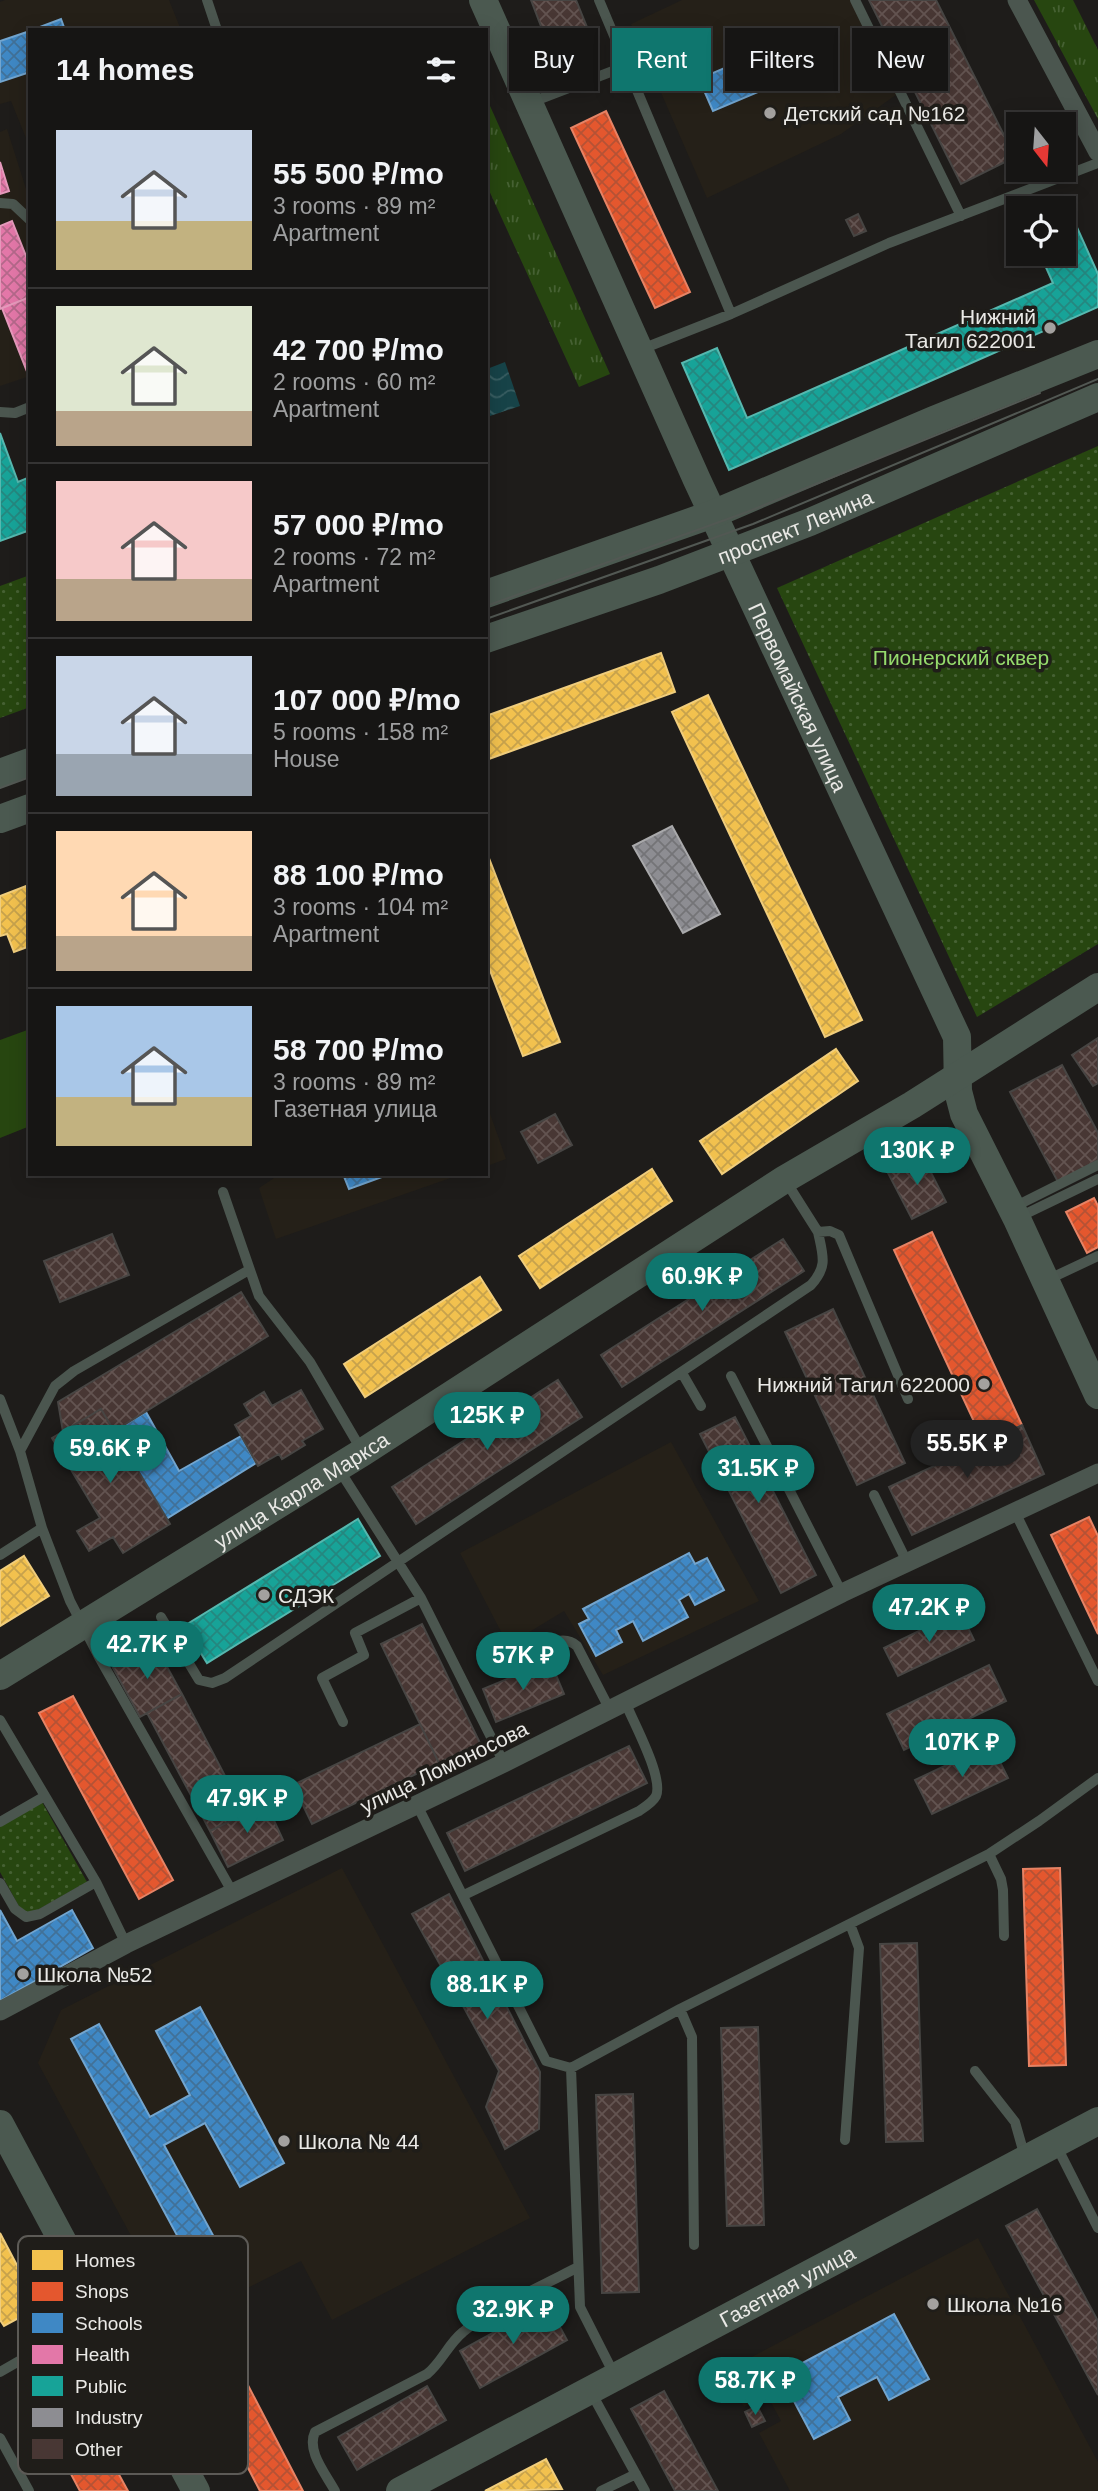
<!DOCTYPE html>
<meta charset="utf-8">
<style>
body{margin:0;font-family:Helvetica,sans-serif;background:#1f1e1d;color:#f1f3f6;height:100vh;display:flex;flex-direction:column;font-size:26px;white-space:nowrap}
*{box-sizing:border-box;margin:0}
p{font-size:23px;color:#9e9fa0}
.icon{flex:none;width:38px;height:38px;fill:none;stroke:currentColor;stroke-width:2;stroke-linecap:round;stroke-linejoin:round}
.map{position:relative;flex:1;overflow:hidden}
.sheet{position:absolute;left:28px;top:28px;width:460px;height:1148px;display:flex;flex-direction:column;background:#161514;border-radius:0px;box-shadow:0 4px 18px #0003,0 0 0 2px #353434}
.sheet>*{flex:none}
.banner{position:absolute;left:509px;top:28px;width:483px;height:63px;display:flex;gap:14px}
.needle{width:46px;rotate:163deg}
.buttons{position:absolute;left:1006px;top:112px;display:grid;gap:14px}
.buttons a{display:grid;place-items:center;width:70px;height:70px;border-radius:0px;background:#161514;box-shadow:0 4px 18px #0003,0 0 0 2px #353434;font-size:35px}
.price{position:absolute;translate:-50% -60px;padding:0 16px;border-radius:24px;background:#0f766e;color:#fff;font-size:23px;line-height:46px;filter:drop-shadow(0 2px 4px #0008)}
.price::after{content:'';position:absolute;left:50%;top:42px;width:21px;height:16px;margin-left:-10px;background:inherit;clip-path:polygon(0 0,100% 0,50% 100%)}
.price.on{background:#222;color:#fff}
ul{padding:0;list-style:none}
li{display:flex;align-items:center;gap:21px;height:175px;padding:0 28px}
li+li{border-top:2px solid #353434}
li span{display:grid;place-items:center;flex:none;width:196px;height:140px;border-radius:0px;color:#555}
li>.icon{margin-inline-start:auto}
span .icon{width:84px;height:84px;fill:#fffc;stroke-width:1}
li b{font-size:30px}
h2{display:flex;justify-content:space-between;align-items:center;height:84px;padding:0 28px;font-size:30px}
.tag{padding:0 24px;border-radius:0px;background:#161514;box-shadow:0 4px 18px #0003,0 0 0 2px #353434;font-size:24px;line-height:63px}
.tag.on{background:#0f766e;color:#fff}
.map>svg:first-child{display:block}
</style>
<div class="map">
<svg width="1098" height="2491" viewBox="0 0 1098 2491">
<defs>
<pattern id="grass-tufts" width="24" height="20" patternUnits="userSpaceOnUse" patternTransform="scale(1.75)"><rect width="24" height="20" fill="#274610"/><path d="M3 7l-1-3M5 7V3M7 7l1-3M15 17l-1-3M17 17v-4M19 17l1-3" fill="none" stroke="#466133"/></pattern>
<pattern id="park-dots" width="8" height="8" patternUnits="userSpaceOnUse" patternTransform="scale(1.75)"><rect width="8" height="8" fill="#274610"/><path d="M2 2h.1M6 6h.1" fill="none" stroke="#466133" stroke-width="1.8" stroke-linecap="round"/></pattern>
<pattern id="water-waves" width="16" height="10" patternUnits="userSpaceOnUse" patternTransform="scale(1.75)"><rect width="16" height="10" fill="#174348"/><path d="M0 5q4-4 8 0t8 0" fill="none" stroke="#395e62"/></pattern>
<pattern id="homes-cross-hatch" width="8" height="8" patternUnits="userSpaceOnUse" patternTransform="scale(1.75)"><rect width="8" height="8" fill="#f2c14e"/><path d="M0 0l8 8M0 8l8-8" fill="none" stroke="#c7a24c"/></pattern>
<pattern id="shops-cross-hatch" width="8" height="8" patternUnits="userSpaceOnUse" patternTransform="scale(1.75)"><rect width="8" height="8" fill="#e4572e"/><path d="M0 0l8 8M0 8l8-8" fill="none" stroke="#b55235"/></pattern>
<pattern id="schools-cross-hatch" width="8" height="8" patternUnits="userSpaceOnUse" patternTransform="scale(1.75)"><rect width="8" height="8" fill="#3f88c5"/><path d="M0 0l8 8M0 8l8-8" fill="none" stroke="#417198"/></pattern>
<pattern id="health-cross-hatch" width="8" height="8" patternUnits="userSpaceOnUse" patternTransform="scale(1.75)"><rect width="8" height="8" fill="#e377a8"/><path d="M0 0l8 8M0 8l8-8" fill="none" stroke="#b4688a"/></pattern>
<pattern id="public-cross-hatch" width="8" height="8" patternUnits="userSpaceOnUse" patternTransform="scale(1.75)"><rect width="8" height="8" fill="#17a398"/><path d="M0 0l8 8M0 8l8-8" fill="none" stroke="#25877f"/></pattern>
<pattern id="industry-cross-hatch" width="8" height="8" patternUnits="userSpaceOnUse" patternTransform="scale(1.75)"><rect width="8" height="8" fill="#8d8d92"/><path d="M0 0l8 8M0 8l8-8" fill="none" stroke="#747477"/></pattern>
<pattern id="building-cross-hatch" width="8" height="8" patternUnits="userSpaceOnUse" patternTransform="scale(1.75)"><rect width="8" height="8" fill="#483734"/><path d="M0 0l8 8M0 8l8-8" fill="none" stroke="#635451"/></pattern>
</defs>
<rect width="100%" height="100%" fill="#1e1c1a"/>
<path fill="#252018" d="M 5,0 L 169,0 L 181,30 L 30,30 L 30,148 L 11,101 L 0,104 L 0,2 Z
M 682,0 L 855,0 L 900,92 L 841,134 L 707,198 L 631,24 Z
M 7,129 L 28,195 L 30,195 L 30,376 L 0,386 L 0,132 Z
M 487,1105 L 506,1159 L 487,1166 L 486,1165 Z
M 280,1174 L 462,1174 L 276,1239 L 259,1188 Z
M 671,1442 L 759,1601 L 603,1675 L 564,1611 L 508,1645 L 460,1553 Z
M 342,1868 L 530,2218 L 332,2320 L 301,2261 L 178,2323 L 38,2063 L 61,2010 Z
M 978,2238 L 1098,2462 L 1098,2491 L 790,2491 L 759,2433 L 781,2421 L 767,2395 L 744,2407 L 725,2371 Z"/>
<path fill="url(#grass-tufts)" d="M 1034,0 L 1073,0 L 1098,50 L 1098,119 Z
M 486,97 L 610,374 L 579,387 L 487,186 Z"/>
<path fill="url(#park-dots)" d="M 1098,446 L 1098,944 L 977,1017 L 777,588 Z
M 30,575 L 30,707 L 0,718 L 0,586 Z
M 42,1802 L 87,1882 L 25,1917 L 0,1872 L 0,1826 Z"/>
<path fill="#274610" d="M 30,1029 L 30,1126 L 0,1138 L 0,1040 Z"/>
<path fill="url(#water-waves)" d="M 505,362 L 520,406 L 487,417 L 487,369 Z"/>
<path fill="url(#homes-cross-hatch)" stroke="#f0cd7c" stroke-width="2" d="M 661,653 L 675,692 L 486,760 L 486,716 Z
M 708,695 L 862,1020 L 825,1037 L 672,712 Z
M 487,853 L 560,1042 L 523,1056 L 486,960 Z
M 26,886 L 30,895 L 30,946 L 14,952 L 7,934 L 0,936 L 0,896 Z
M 836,1049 L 858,1081 L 722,1174 L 700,1141 Z
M 652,1169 L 672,1201 L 540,1288 L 519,1256 Z
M 480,1277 L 501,1310 L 365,1397 L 344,1364 Z
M 24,1556 L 49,1596 L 0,1626 L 0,1571 Z
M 0,2233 L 39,2307 L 4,2326 L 0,2320 Z
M 546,2459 L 562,2489 L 485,2491 Z"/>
<path fill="url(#shops-cross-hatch)" stroke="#e68365" stroke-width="2" d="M 606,111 L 690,292 L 655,308 L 571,128 Z
M 1094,1198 L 1098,1206 L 1098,1247 L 1087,1253 L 1066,1212 Z
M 932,1232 L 1022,1425 L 984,1443 L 894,1250 Z
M 1089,1517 L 1098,1536 L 1098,1634 L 1051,1535 Z
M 73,1696 L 173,1880 L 139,1899 L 39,1713 Z
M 1060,1868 L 1066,2065 L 1029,2066 L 1023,1869 Z
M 212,2316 L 303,2491 L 260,2491 L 178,2333 Z
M 71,2387 L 128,2491 L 80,2491 L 54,2442 L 38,2451 L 19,2416 Z"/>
<path fill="url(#schools-cross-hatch)" stroke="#72a5cf" stroke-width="2" d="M 61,19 L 65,30 L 32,30 Z
M 30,31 L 30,72 L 0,82 L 0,41 Z
M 808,32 L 822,65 L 713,111 L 699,79 Z
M 343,1174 L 390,1174 L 349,1189 Z
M 146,1412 L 179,1471 L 241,1436 L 256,1463 L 166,1519 L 114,1431 Z
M 689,1553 L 695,1564 L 707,1558 L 724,1590 L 695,1605 L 689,1594 L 679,1600 L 688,1617 L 643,1641 L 633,1621 L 616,1630 L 622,1642 L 596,1656 L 579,1624 L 589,1619 L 583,1609 Z
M 0,1910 L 17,1941 L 72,1910 L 93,1948 L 0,2001 Z
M 200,2007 L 284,2163 L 240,2187 L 205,2123 L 164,2145 L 214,2237 L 186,2252 L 71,2039 L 99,2024 L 150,2117 L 190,2095 L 156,2031 Z
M 894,2314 L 929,2379 L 889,2400 L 877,2377 L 838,2397 L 850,2420 L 814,2439 L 780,2375 Z"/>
<path fill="url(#health-cross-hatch)" stroke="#e599bb" stroke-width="2" d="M 0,162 L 9,191 L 0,194 Z
M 12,221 L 30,266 L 30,297 L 0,309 L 0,226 Z
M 30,297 L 30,373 L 28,374 L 2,308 Z"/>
<path fill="url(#public-cross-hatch)" stroke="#56b8af" stroke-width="2" d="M 1066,203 L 1098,274 L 1098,307 L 729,470 L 682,363 L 717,348 L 747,418 L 1053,283 L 1040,254 L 1064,254 L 1064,208 L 1054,208 Z
M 0,433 L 18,482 L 30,477 L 30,530 L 0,541 Z
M 358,1519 L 380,1556 L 207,1663 L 184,1626 Z"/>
<path fill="url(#industry-cross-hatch)" stroke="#a9a9ab" stroke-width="2" d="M 672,826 L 720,914 L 683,933 L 633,846 Z"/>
<path fill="url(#building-cross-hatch)" stroke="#474543" stroke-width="2" d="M 531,0 L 576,0 L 595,47 L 555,63 Z
M 869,0 L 936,0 L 1015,157 L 961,184 Z
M 858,214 L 866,231 L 854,236 L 846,220 Z
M 1098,1038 L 1098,1083 L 1093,1086 L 1072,1055 Z
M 1062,1065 L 1098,1133 L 1098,1160 L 1058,1182 L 1010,1092 Z
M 555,1114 L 572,1145 L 538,1163 L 521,1132 Z
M 922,1155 L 946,1202 L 912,1219 L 888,1173 Z
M 112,1234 L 129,1275 L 60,1302 L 44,1261 Z
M 783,1239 L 804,1271 L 622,1387 L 601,1355 Z
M 241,1292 L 268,1336 L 114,1431 L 101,1409 L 63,1432 L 58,1402 Z
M 833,1309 L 905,1463 L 857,1485 L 785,1332 Z
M 558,1380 L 582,1417 L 416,1524 L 392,1487 Z
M 301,1390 L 323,1429 L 302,1441 L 305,1445 L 282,1459 L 279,1454 L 258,1466 L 235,1425 L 251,1416 L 244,1404 L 264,1392 L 272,1406 Z
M 101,1409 L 170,1524 L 123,1553 L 113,1537 L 89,1551 L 77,1531 L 100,1518 L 52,1438 Z
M 735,1417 L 816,1575 L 781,1593 L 700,1434 Z
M 1022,1425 L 1044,1474 L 912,1535 L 889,1487 Z
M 960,1611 L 974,1640 L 898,1676 L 884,1648 Z
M 422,1624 L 480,1743 L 439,1763 L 381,1644 Z
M 155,1645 L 182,1694 L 140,1717 L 113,1668 Z
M 550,1661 L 564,1694 L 496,1722 L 483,1689 Z
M 989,1665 L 1006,1701 L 904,1750 L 887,1714 Z
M 182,1694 L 245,1814 L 210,1831 L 147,1713 Z
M 420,1724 L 439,1763 L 312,1824 L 293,1785 Z
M 991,1744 L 1008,1778 L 932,1814 L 915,1780 Z
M 629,1746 L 647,1783 L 465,1871 L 447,1833 Z
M 266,1803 L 283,1840 L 228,1867 L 210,1831 Z
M 449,1894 L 540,2072 L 539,2129 L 505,2149 L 486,2107 L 499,2071 L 412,1914 Z
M 917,1943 L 923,2141 L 886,2142 L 880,1944 Z
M 758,2027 L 764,2225 L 727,2226 L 721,2028 Z
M 633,2094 L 639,2292 L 602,2293 L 596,2095 Z
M 1037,2209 L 1098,2321 L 1098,2395 L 1006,2226 Z
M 547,2303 L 567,2340 L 480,2388 L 460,2351 Z
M 427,2386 L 446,2420 L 357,2470 L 338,2437 Z
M 664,2391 L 718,2491 L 675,2491 L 631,2409 Z
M 757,2406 L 765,2421 L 752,2427 L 745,2412 Z"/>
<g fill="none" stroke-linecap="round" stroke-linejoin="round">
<path stroke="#4b564f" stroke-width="10" d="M 207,0 L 217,30
M 599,0 L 731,314
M 855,0 L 961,216
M 532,102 L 626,66
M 0,203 L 13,204 L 30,220
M 642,349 L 731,314 L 889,243 L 1098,163
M 0,412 L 15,413 L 30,407
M 787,1183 L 818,1232 L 830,1231 L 839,1235 L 908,1399
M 223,1192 L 259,1296 L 310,1362 L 362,1451
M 1012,1208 L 1098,1165
M 1017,1218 L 1098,1179
M 1047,1280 L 1098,1256
M 682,1373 L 701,1406
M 731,1376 L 842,1593
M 0,1399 L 20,1451 L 42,1528 L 70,1601 L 99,1657 L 233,1893
M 20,1451 L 55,1386 L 74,1371 L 249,1270
M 340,1471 L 421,1598 L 504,1763
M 874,1495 L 907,1562
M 1015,1512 L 1098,1681
M 0,1555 L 42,1528
M 161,1617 L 199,1680 L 212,1683 L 225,1678 L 811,1285 C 828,1266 823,1256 818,1232
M 513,1662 C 530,1654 560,1630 577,1646 L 610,1710
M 0,1720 L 96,1882 L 126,1944
M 343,1722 L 322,1678 L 364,1655 L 355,1633 L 421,1598
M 417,1805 L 546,2061 L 571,2068 L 680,2009 L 989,1854 L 1039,1821 L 1098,1778
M 0,1822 L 45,1796
M 989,1854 L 1001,1879 L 1003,1890 L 1004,1936
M 0,1883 L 15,1909 L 26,1917 L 40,1914 L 96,1882
M 464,1895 L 639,1811 C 645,1807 653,1802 656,1796 C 664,1778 633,1721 625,1702
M 680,2009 L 692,2037 L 694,2245
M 571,2068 L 580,2307 L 614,2374
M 975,2071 L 1015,2122 L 1025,2157
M 845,2140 L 859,1948 L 850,1924
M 1056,2145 L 1098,2228
M 0,2372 L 101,2314
M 592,2394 L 645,2491
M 0,2438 L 29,2491
M 335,2491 C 326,2474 306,2451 315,2432 L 427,2374 C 442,2362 448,2344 463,2332 C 492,2307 543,2286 578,2267
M 601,2491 L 636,2474"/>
<path stroke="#4b564f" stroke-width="19" d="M 1017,0 L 1098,152
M 0,2011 L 126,1944 L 504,1763 L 842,1593 L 1098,1473"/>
<g stroke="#4b5950" stroke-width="28">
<path id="s1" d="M 483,0 L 697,480 L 957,1037 L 958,1091 L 964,1114 L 1017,1219 L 1098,1395"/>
<path d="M 486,594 L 713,514 L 934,420 L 1098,354"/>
<path id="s2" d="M 486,639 L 659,580 L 810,522 L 1098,397"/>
<path d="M 0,773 L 30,762"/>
<path d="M 0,819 L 30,808"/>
<path id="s3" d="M 0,1676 L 363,1452 L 785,1179 L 912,1105 L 1098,987"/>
<path d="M 0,2124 L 196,2491"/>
<path id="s4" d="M 400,2491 L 1098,2121"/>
</g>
<path stroke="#525853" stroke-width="2" d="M 486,606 L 747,512 L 1040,393
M 486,619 L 753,524 L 1098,379
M 0,788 L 30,777"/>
</g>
<g fill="#a3a19f" stroke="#1f1d19" stroke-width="2.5">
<circle cx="770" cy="113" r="7"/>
<circle cx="1050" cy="328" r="7"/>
<circle cx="984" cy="1384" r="7"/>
<circle cx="264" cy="1595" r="7"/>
<circle cx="23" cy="1974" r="7"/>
<circle cx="284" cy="2141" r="7"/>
<circle cx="933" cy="2304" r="7"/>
</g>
<g text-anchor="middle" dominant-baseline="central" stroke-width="7" stroke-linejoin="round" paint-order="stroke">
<g font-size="21" fill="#eae9e6" stroke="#1f1d19" text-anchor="start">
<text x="784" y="113">Детский сад №162</text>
<text x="1036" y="316" text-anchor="end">Нижний<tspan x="1036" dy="24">Тагил 622001</tspan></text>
<text x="970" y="1384" text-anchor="end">Нижний Тагил 622000</text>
<text x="278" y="1595">СДЭК</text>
<text x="37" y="1974">Школа №52</text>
<text x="298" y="2141">Школа № 44</text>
<text x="947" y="2304">Школа №16</text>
</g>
<g font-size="21" fill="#eae9e6" stroke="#1f1d19">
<text stroke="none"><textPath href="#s2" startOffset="329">проспект Ленина</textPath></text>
<text stroke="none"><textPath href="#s1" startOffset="765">Первомайская улица</textPath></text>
<text stroke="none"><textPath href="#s3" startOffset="354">улица Карла Маркса</textPath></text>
<text transform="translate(444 1767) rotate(-26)">улица Ломоносова</text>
<text stroke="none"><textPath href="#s4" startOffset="438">Газетная улица</textPath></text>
</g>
<g font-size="21" fill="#95db6c" stroke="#1f1d19">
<text x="961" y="657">Пионерский сквер</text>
</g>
</g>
<rect x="18" y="2236" width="230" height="238" rx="10" fill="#1f1d19" stroke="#5c5a56" stroke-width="2"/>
<rect x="32" y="2250" width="31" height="20" fill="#f2c14e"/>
<rect x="32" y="2282" width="31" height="19" fill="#e4572e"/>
<rect x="32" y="2313" width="31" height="20" fill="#3f88c5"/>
<rect x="32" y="2345" width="31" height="19" fill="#e377a8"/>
<rect x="32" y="2376" width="31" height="20" fill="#17a398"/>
<rect x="32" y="2408" width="31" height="19" fill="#8d8d92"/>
<rect x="32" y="2439" width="31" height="20" fill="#483734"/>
<g font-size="19" fill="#eae9e6">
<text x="75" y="2267">Homes</text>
<text x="75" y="2298">Shops</text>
<text x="75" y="2330">Schools</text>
<text x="75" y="2361">Health</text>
<text x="75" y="2393">Public</text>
<text x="75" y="2424">Industry</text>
<text x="75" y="2456">Other</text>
</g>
</svg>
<div class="buttons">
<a><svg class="needle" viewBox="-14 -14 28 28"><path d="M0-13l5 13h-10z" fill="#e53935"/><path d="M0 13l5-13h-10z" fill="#9e9fa0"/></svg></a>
<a><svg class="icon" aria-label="locate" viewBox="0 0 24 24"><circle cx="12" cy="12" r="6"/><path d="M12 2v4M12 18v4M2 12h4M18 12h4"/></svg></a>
</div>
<b class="price" style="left:917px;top:1187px">130K ₽</b>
<b class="price" style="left:702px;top:1313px">60.9K ₽</b>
<b class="price" style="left:487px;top:1452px">125K ₽</b>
<b class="price on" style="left:967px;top:1480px">55.5K ₽</b>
<b class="price" style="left:110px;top:1485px">59.6K ₽</b>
<b class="price" style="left:758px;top:1505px">31.5K ₽</b>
<b class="price" style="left:929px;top:1644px">47.2K ₽</b>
<b class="price" style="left:147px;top:1681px">42.7K ₽</b>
<b class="price" style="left:523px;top:1692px">57K ₽</b>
<b class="price" style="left:962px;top:1779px">107K ₽</b>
<b class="price" style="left:247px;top:1835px">47.9K ₽</b>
<b class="price" style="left:487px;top:2021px">88.1K ₽</b>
<b class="price" style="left:513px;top:2346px">32.9K ₽</b>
<b class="price" style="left:755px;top:2417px">58.7K ₽</b>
<div class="banner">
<a class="tag">Buy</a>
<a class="tag on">Rent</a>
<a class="tag">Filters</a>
<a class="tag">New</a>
</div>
<section class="sheet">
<h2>14 homes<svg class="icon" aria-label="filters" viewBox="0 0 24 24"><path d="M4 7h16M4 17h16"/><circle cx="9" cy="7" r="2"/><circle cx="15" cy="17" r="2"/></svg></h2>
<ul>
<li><span style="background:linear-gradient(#c9d6e8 65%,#c2b280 0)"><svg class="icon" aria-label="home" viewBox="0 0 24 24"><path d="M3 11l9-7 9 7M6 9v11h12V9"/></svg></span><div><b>55 500 ₽/mo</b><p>3 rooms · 89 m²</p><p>Apartment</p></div></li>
<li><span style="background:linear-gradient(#dfe7d0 75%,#b9a48a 0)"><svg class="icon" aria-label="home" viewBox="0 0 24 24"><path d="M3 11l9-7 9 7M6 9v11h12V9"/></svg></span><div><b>42 700 ₽/mo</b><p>2 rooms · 60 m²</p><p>Apartment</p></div></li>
<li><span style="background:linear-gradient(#f6c9c9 70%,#b9a48a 0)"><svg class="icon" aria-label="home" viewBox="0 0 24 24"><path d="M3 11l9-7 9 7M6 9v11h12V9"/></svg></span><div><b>57 000 ₽/mo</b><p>2 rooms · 72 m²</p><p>Apartment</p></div></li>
<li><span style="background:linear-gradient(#c9d6e8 70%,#9aa5b1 0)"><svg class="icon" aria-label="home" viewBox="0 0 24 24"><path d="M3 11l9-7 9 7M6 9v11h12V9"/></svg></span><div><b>107 000 ₽/mo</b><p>5 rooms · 158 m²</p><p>House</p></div></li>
<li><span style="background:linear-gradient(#ffd9b3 75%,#b9a48a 0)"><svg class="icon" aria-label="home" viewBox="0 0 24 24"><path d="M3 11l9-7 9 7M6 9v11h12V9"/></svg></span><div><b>88 100 ₽/mo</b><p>3 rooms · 104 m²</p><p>Apartment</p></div></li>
<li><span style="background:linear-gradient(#a9c7e8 65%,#c2b280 0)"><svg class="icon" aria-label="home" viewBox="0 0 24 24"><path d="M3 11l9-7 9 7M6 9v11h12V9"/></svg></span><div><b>58 700 ₽/mo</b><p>3 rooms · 89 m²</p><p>Газетная улица</p></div></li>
</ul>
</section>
</div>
